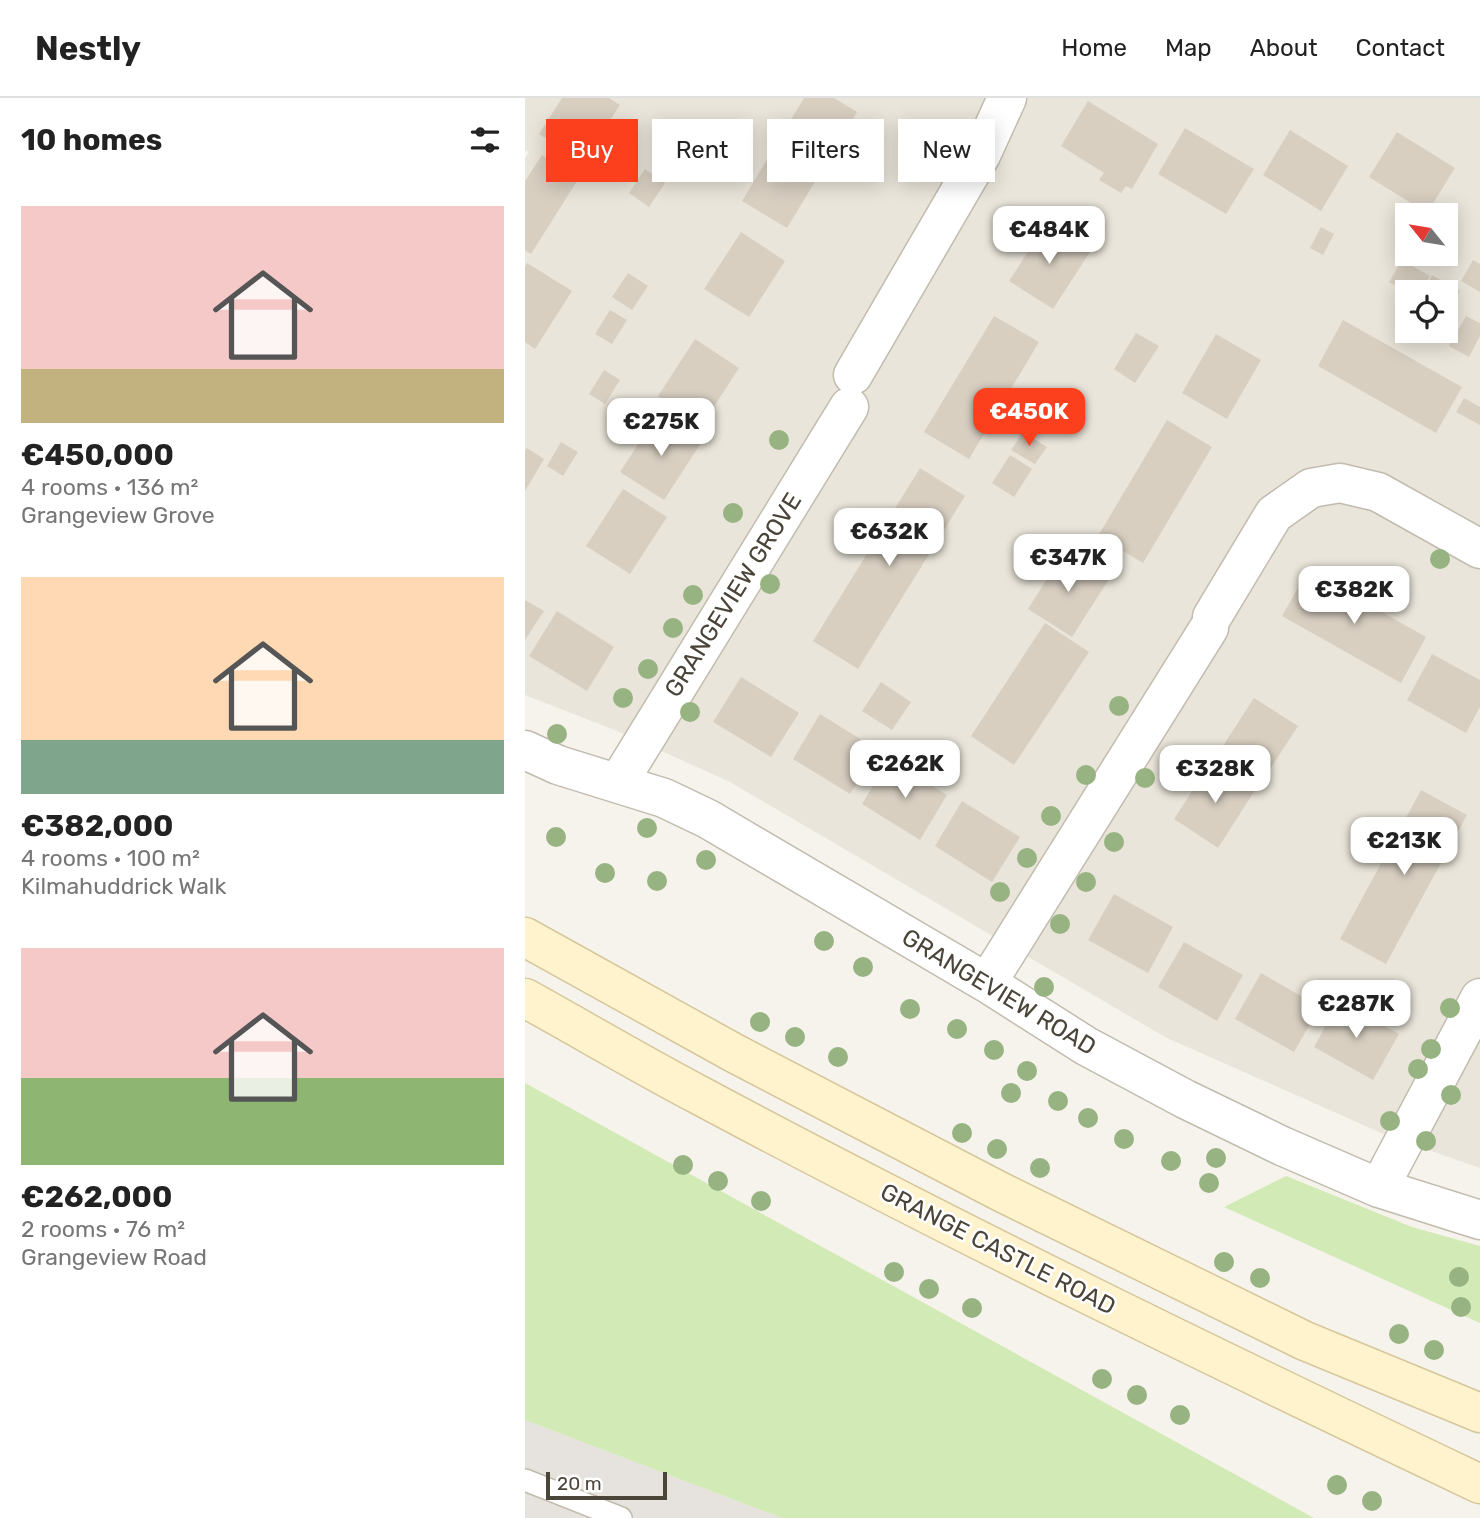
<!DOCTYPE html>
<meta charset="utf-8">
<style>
body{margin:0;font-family:Rubik,sans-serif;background:#f2f2f2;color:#222;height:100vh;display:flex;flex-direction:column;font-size:26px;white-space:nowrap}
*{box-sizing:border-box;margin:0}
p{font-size:23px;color:#767676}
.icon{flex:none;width:38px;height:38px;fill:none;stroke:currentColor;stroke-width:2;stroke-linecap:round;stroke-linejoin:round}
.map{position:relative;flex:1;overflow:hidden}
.panel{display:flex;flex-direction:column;background:#fff;width:525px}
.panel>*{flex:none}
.hud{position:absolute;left:21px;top:21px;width:665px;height:63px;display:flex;gap:14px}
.needle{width:46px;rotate:300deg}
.tools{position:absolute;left:870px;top:105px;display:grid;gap:14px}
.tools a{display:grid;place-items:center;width:63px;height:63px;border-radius:0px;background:#fff;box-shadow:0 4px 18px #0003;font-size:35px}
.scale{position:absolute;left:21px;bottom:18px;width:121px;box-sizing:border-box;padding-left:7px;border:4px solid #4b4439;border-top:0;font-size:19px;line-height:24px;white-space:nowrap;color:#4b4439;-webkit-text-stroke:5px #fff;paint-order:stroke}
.price{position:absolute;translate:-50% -60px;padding:0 16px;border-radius:14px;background:#fff;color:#222;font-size:23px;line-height:46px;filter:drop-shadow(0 2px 4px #0008)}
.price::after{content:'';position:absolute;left:50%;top:42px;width:21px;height:16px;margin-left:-10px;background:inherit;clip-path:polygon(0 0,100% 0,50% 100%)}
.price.selected{background:#fc3f1d;color:#fff}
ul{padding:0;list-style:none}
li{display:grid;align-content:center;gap:14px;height:371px;padding:0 21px}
li span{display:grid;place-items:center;height:217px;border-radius:0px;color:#555}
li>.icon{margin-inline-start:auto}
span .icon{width:126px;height:126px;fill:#fffc;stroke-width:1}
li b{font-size:30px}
h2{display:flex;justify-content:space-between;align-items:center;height:84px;padding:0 21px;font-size:30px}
.tag{padding:0 24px;border-radius:0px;background:#fff;box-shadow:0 4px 18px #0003;font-size:24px;line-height:63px}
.tag.selected{background:#fc3f1d;color:#fff}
header{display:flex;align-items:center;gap:42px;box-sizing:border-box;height:98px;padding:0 35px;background:#fff;border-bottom:2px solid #e0e0e0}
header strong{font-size:33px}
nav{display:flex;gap:38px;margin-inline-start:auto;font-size:24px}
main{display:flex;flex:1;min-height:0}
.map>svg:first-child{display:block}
</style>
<header>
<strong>Nestly</strong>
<nav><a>Home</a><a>Map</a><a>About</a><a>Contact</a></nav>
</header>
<main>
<section class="panel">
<h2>10 homes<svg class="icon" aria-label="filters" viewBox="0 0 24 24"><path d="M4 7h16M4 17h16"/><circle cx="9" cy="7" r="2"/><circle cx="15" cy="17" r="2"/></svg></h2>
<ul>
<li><span style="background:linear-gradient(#f6c9c9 75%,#c2b280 0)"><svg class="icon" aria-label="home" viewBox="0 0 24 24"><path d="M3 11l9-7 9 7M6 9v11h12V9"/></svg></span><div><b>€450,000</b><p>4 rooms · 136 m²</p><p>Grangeview Grove</p></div></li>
<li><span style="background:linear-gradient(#ffd9b3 75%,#7fa58c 0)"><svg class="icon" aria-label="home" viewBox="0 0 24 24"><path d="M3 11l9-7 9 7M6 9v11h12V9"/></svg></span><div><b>€382,000</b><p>4 rooms · 100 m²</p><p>Kilmahuddrick Walk</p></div></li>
<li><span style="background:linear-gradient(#f6c9c9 60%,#8fb573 0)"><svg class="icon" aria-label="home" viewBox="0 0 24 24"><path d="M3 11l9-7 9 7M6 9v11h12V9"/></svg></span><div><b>€262,000</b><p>2 rooms · 76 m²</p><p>Grangeview Road</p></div></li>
</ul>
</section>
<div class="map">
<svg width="955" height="1420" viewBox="0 0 955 1420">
<rect width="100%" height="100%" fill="#f6f3ec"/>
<path fill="#eae5da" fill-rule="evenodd" d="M 0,0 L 955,0 L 955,1070 L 863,1038 L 640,939 L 205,684 L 97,635 L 0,597 L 0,60 L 4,54 L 0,52 ZM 882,117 L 920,117 L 920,156 L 882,156 ZM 882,194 L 920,194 L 920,233 L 882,233 Z"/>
<path fill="#e6e2dd" d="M 0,1322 L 257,1420 L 0,1420 Z"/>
<path fill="#d2eab5" d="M 0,985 L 789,1420 L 257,1420 L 0,1322 Z
M 761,1078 L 887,1129 L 955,1148 L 955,1225 L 699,1109 Z"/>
<path fill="#d8cfc1" d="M 37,0 L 84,0 L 95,7 L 58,64 L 14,36 Z
M 279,0 L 309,0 L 332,14 L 262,130 L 217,103 Z
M 563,3 L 633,46 L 607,91 L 601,88 L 596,95 L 574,82 L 579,75 L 536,48 Z
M 660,30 L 729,71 L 701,116 L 633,76 Z
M 765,32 L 823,68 L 796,113 L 738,77 Z
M 872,34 L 930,70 L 902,115 L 844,79 Z
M 17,57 L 54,80 L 6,156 L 0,152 L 0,83 Z
M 120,71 L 140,85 L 124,109 L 104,95 Z
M 521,126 L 565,154 L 528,211 L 484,183 Z
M 796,129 L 809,136 L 798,157 L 785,150 Z
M 216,134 L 260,163 L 224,219 L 179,191 Z
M 877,162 L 905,178 L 895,194 L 882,194 L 864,184 Z
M 948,162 L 955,166 L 955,194 L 936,183 Z
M 2,165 L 47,193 L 10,251 L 0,244 L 0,169 Z
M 103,175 L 123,188 L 107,212 L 87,199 Z
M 907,177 L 935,193 L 922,216 L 920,194 L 897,194 Z
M 85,212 L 102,222 L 87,246 L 70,236 Z
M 469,218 L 514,244 L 444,361 L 399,334 Z
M 941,218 L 955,225 L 955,238 L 944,259 L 924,248 Z
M 818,222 L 937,289 L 911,335 L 793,268 Z
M 611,235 L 634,248 L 610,285 L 589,271 Z
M 691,236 L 736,262 L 702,321 L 657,295 Z
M 170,241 L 214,270 L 177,327 L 133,298 Z
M 79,272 L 95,282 L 80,306 L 64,296 Z
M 939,300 L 955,309 L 955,327 L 931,314 Z
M 132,317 L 176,345 L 139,402 L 95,374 Z
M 642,322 L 687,349 L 618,465 L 573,438 Z
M 498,334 L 522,349 L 510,366 L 486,352 Z
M 36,344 L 53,354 L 38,378 L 22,368 Z
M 2,350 L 19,361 L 0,393 L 0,353 Z
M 485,357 L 507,371 L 489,399 L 467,385 Z
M 395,370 L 440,398 L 333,571 L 288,543 Z
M 98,391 L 142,419 L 105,476 L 61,448 Z
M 539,454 L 584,481 L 547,539 L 503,511 Z
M 783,472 L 901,539 L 876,585 L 757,518 Z
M 0,502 L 19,513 L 0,542 Z
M 32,513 L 89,549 L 62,593 L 4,558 Z
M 520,525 L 564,554 L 489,667 L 446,638 Z
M 907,556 L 955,582 L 955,609 L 941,635 L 882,602 Z
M 216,579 L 274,615 L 246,659 L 188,624 Z
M 356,584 L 386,604 L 367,632 L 337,613 Z
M 729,600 L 773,628 L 736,685 L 692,657 Z
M 295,616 L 353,652 L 325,696 L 268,661 Z
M 364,661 L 422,697 L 395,742 L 337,706 Z
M 686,664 L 730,692 L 693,750 L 649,721 Z
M 896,692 L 942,717 L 861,866 L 815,841 Z
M 437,703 L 495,739 L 467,784 L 410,748 Z
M 589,796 L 648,829 L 623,875 L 563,842 Z
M 659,844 L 718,877 L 692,923 L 633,889 Z
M 736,875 L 795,909 L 769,954 L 710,921 Z
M 814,903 L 874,936 L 848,982 L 789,949 Z"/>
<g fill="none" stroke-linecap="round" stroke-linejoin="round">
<g stroke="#c2bbae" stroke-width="24">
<path id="lane" d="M 0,1382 L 96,1420"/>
</g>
<g stroke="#c2bbae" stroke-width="41">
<path id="street" d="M 328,277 L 456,57 L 482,0
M 687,519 L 749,416 L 786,390 L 815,385 L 853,394 L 955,451
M 0,652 L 33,667 L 139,700 L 183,721 L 462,885 L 561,948 L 660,1001 L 757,1048 L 854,1090 L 955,1122
M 93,685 L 324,309
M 462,885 L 684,530
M 854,1090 L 955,900"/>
</g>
<g stroke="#d6c79b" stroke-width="41">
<path id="secondary" d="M 0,839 L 209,955 L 476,1094 L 780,1243 L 955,1315
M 0,900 C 58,932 115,966 174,997 C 430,1134 692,1261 955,1386"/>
</g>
<use href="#lane" stroke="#fff" stroke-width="21"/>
<use href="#street" stroke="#fff" stroke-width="38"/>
<use href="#secondary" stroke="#fff3cd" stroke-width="38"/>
</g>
<g fill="#97b381">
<circle cx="254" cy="342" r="10"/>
<circle cx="208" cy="415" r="10"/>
<circle cx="915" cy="461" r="10"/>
<circle cx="245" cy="486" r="10"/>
<circle cx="168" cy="497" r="10"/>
<circle cx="148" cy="530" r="10"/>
<circle cx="123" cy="571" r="10"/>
<circle cx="98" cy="600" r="10"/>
<circle cx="594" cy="608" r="10"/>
<circle cx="165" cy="614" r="10"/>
<circle cx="32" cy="636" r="10"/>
<circle cx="561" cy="677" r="10"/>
<circle cx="620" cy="680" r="10"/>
<circle cx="526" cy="718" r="10"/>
<circle cx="122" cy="730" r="10"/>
<circle cx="31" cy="739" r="10"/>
<circle cx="589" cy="744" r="10"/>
<circle cx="502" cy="760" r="10"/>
<circle cx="181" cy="762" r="10"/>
<circle cx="80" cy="775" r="10"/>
<circle cx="132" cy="783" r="10"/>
<circle cx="561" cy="784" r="10"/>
<circle cx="475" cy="794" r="10"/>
<circle cx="535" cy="826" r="10"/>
<circle cx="299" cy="843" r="10"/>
<circle cx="338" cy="869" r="10"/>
<circle cx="519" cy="889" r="10"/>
<circle cx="925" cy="910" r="10"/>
<circle cx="385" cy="911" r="10"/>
<circle cx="235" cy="924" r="10"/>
<circle cx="432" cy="931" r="10"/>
<circle cx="270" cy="939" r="10"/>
<circle cx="906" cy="951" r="10"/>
<circle cx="469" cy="952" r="10"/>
<circle cx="313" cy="959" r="10"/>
<circle cx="893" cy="971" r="10"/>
<circle cx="502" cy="973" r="10"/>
<circle cx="486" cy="995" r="10"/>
<circle cx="926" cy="997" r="10"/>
<circle cx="533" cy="1003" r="10"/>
<circle cx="563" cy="1020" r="10"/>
<circle cx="865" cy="1023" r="10"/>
<circle cx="437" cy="1035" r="10"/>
<circle cx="599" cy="1041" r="10"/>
<circle cx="901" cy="1043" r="10"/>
<circle cx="472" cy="1051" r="10"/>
<circle cx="691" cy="1060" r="10"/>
<circle cx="646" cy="1063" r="10"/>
<circle cx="158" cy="1067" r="10"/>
<circle cx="515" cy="1070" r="10"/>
<circle cx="193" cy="1083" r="10"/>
<circle cx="684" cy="1085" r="10"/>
<circle cx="236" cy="1103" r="10"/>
<circle cx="699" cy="1164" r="10"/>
<circle cx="369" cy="1174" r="10"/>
<circle cx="934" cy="1179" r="10"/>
<circle cx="735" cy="1180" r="10"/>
<circle cx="404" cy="1191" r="10"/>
<circle cx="936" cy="1209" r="10"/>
<circle cx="447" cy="1210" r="10"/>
<circle cx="874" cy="1236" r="10"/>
<circle cx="909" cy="1252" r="10"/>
<circle cx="577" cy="1281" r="10"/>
<circle cx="612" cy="1297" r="10"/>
<circle cx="655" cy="1317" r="10"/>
<circle cx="812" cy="1387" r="10"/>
<circle cx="847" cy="1403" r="10"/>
</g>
<g text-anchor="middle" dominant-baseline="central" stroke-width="5" stroke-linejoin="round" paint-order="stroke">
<g font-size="24" fill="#4b4439" stroke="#fff">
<text transform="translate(208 497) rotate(-58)">GRANGEVIEW GROVE</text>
<text transform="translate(474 894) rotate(31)">GRANGEVIEW ROAD</text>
<text transform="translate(473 1151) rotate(27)">GRANGE CASTLE ROAD</text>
</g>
</g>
</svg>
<div class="tools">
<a><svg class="needle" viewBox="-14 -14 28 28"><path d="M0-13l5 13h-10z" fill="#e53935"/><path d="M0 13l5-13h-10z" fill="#767676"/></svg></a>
<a><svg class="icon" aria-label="locate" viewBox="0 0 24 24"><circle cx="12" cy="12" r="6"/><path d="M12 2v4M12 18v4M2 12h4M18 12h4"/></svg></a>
</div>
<div class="scale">20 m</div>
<b class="price" style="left:524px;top:168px">€484K</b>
<b class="price selected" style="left:504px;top:350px">€450K</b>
<b class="price" style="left:136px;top:360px">€275K</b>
<b class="price" style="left:364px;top:470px">€632K</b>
<b class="price" style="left:543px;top:496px">€347K</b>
<b class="price" style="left:829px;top:528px">€382K</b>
<b class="price" style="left:380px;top:702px">€262K</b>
<b class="price" style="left:690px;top:707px">€328K</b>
<b class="price" style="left:879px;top:779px">€213K</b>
<b class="price" style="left:831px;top:942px">€287K</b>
<div class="hud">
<a class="tag selected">Buy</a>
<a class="tag">Rent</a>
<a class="tag">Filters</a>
<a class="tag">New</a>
</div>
</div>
</main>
